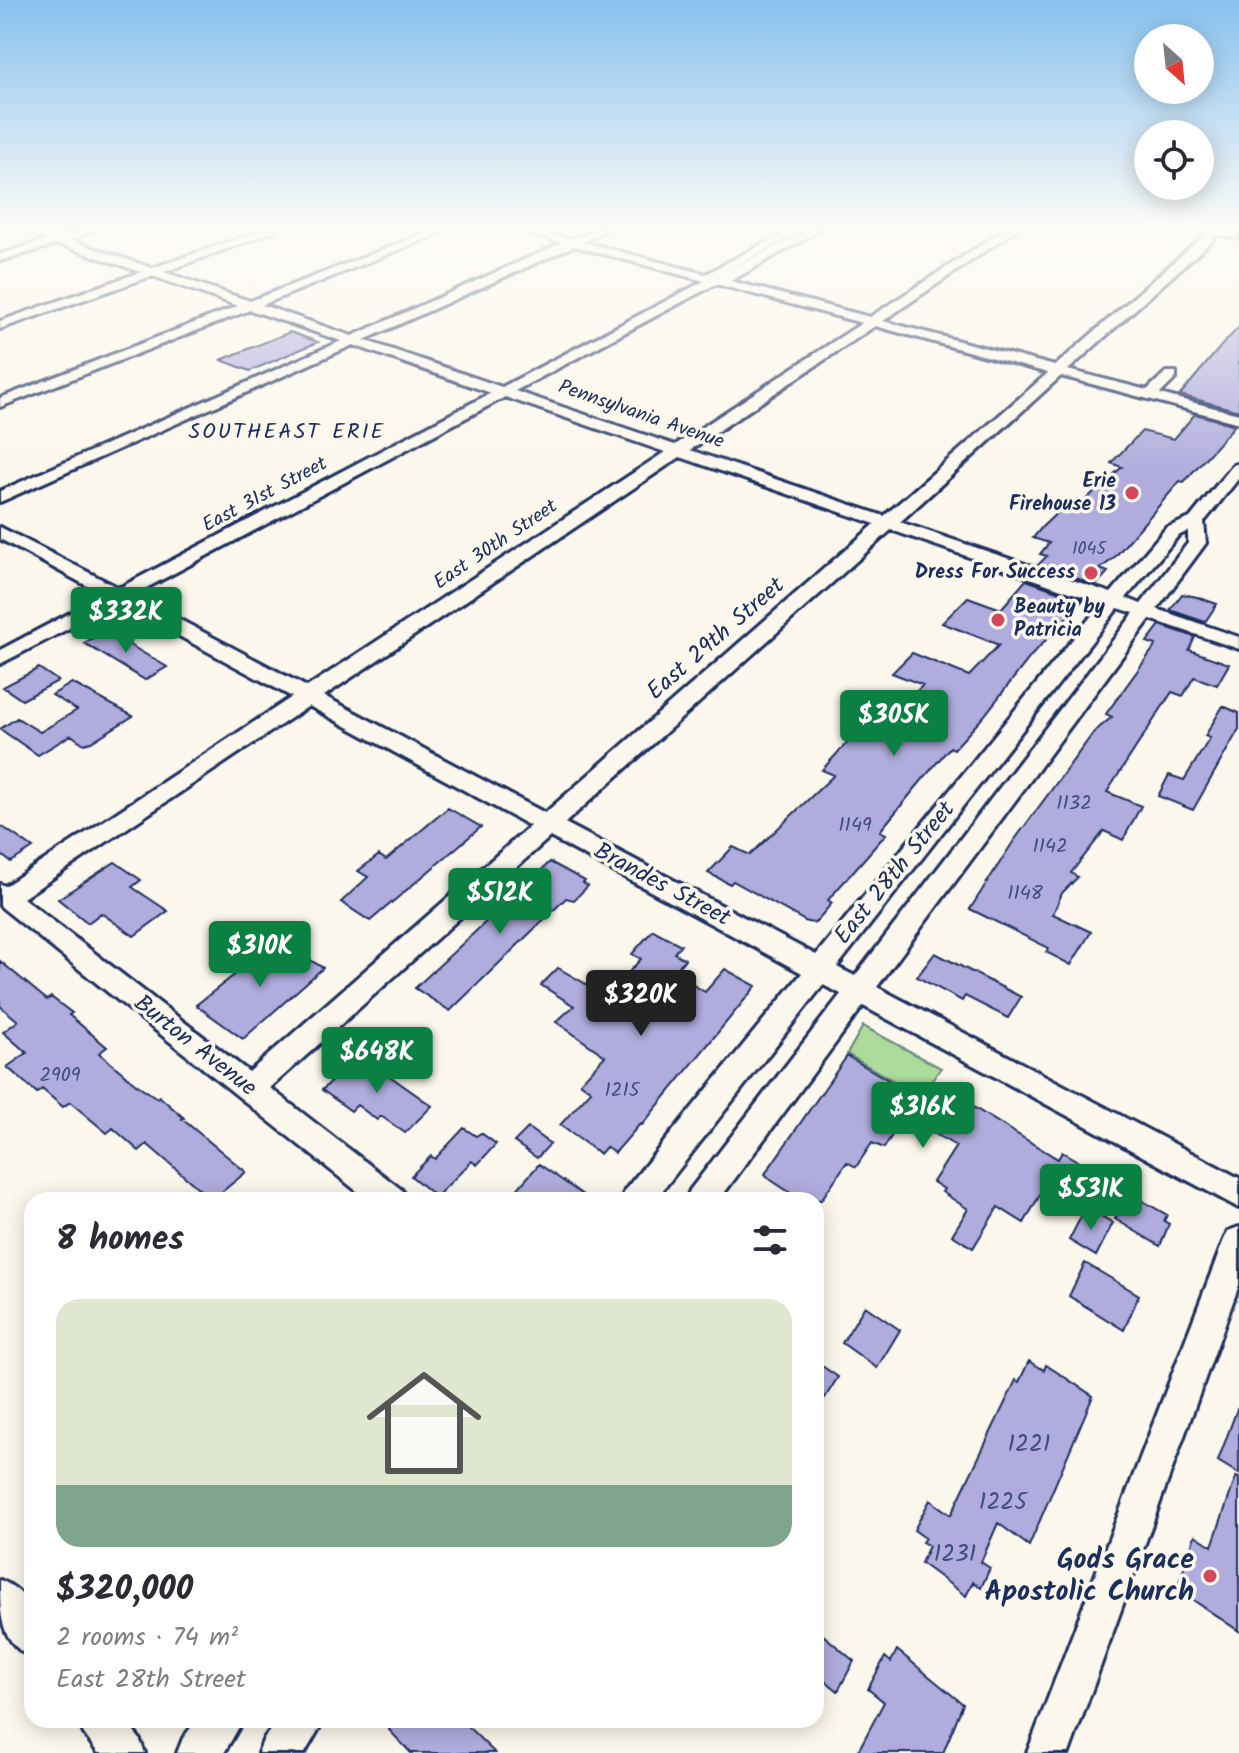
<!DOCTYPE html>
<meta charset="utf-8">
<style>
body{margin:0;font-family:Kalam,sans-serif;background:#f7f7f7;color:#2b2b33;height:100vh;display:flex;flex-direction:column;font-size:30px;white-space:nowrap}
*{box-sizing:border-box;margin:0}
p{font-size:26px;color:#7c7c81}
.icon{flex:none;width:44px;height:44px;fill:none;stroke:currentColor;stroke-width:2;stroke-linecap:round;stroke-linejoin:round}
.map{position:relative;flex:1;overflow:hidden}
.panel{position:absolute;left:24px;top:1192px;width:800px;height:536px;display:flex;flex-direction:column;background:#fff;border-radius:24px;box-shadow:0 4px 20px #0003}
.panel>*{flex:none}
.needle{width:52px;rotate:153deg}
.controls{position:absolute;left:1134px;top:24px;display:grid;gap:16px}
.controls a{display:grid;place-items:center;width:80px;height:80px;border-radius:50%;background:#fff;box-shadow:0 4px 20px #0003;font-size:40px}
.price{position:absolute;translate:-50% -68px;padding:0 18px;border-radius:8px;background:#0b8043;color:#fff;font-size:26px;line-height:52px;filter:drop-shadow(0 2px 4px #0008)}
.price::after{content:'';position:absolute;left:50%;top:48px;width:24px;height:18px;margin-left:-12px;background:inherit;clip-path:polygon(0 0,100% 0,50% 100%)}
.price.selected{background:#222;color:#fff}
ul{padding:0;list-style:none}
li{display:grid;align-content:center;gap:16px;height:424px;padding:0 32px}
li+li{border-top:2px solid #e1e1e2}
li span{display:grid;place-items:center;height:248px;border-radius:24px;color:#555}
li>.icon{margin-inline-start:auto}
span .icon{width:144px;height:144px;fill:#fffc;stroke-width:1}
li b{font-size:34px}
h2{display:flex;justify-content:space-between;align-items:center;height:96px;padding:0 32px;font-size:34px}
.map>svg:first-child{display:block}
</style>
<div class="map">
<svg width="1239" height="1753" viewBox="0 0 1239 1753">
<rect width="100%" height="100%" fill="#fbf7ec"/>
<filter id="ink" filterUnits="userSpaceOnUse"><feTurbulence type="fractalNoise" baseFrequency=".0125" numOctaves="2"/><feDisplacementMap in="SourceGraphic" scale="16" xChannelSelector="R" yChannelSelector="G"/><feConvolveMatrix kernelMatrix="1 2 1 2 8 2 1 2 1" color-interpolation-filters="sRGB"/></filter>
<g filter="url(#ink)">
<path fill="#acdb9b" stroke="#64857c" stroke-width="2" d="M 863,1026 L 941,1068 L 920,1096 L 847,1054 Z"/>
<path fill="#b0acdd" stroke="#1b2f5e" stroke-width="2" d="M 1239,327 L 1239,411 L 1180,395 L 1221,346 Z
M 290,332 L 318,342 L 250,371 L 221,360 Z
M 1195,414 L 1235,425 L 1184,482 L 1180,481 L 1114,558 L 1100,569 L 1108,572 L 1096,585 L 1038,565 L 1047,556 L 1040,554 L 1049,543 L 1033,538 L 1042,527 L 1063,507 L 1074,510 L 1122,467 L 1111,463 L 1142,431 L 1174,439 Z
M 1026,580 L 1083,600 L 1031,656 L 984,716 L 954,749 L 950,747 L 913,791 L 880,831 L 886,834 L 828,900 L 832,903 L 815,923 L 807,922 L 733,881 L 730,884 L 708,873 L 733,847 L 750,855 L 834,775 L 822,770 L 844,746 L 863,731 L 871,735 L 923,685 L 892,673 L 912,653 L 969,676 L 999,645 L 942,623 L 968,597 L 1001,609 Z
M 1182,594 L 1197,597 L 1217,604 L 1205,622 L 1170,610 Z
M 1160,625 L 1195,637 L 1189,650 L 1229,664 L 1217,685 L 1194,677 L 1183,696 L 1172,692 L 1107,792 L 1141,806 L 1123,840 L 1104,831 L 1071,873 L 1078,877 L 1062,893 L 1053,914 L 1091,932 L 1071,965 L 1046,952 L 1049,948 L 970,909 L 1013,842 L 1094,732 L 1112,717 L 1106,714 L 1156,645 L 1147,642 Z
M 106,631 L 167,667 L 145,680 L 84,643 Z
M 39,668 L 58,681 L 22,700 L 3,687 Z
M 72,683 L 133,716 L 91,742 L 84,744 L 71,735 L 38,755 L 0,729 L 17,718 L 40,732 L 77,710 L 52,695 Z
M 1223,706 L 1239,713 L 1239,729 L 1193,810 L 1158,796 L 1169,775 L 1184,780 L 1210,738 L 1205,736 Z
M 448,808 L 481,827 L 370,921 L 341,902 L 368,877 L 358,871 L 379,855 L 386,860 Z
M 0,825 L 33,848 L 11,862 L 0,854 Z
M 115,862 L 141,880 L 132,887 L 168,911 L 134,936 L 101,913 L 88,923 L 58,899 Z
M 550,862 L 585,881 L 583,883 L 588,886 L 574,900 L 566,898 L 450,1011 L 415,988 Z
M 653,930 L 681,945 L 674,953 L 685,959 L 673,973 L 705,992 L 725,969 L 756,986 L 642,1125 L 640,1124 L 615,1153 L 606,1147 L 600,1154 L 560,1125 L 591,1091 L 580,1083 L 605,1056 L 556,1022 L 574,1006 L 541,985 L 558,968 L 607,996 L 641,959 L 632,954 Z
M 279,940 L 323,968 L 243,1039 L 196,1005 Z
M 935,953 L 1021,997 L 1008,1018 L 965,996 L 962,1001 L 917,977 Z
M 0,961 L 47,1000 L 51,997 L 72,1013 L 69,1015 L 107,1047 L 99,1053 L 136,1084 L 157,1098 L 159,1096 L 184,1118 L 182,1119 L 246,1172 L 212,1200 L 147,1144 L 139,1151 L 113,1128 L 107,1133 L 70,1102 L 63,1107 L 42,1089 L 37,1093 L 7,1067 L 27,1053 L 3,1032 L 18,1021 L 0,1006 Z
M 360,1055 L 432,1106 L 405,1133 L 381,1116 L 377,1120 L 357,1105 L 351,1111 L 322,1090 Z
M 847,1056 L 940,1110 L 950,1093 L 1058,1159 L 1062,1152 L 1090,1168 L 1068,1209 L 1041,1193 L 1024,1223 L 998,1207 L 973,1248 L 952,1235 L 968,1209 L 942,1192 L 944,1189 L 933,1182 L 956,1146 L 904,1116 L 884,1148 L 872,1143 L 856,1167 L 847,1162 L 821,1200 L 801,1200 L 771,1180 L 765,1174 Z
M 464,1128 L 476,1136 L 481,1133 L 496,1144 L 477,1165 L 472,1161 L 436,1197 L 411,1176 L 431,1156 L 435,1159 Z
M 528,1128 L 550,1144 L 537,1158 L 514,1142 Z
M 539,1164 L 590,1200 L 508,1200 Z
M 1129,1193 L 1167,1215 L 1164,1221 L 1169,1224 L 1160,1246 L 1115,1219 Z
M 1086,1207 L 1113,1223 L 1096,1256 L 1069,1240 Z
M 1085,1263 L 1139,1295 L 1124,1330 L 1069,1296 Z
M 865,1306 L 900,1330 L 877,1368 L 842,1343 Z
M 1029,1361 L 1044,1370 L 1046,1365 L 1093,1396 L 1029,1546 L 998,1523 L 981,1562 L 990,1568 L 981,1588 L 973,1582 L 966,1596 L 921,1563 L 929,1546 L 922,1542 L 925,1538 L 914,1530 L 930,1500 L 951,1515 L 1016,1380 L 1019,1382 Z
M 822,1366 L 838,1377 L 816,1412 L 816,1376 Z
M 1237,1409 L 1239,1409 L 1239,1474 L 1218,1461 Z
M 1236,1477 L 1239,1478 L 1239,1631 L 1177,1589 L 1195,1535 L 1212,1546 Z
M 816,1629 L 854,1661 L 838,1691 L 816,1673 Z
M 897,1650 L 963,1704 L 943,1753 L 857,1753 L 884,1702 L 868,1689 L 885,1657 L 891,1662 Z
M 396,1720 L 461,1720 L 495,1753 L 411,1753 L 389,1730 Z"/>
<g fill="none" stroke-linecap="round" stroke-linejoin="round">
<g stroke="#1b2f5e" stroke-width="6">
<path id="minor" d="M 24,230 C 36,230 45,234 57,236 C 68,237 83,230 96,230 L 70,240 L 152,268 L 263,230 L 278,230 L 164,272 L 250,301 L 434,230 L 448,230 L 262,305 L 352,336 L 562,243 L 520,230 C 536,230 561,240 574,238 C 586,236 593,230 606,230 L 583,242 L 706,274 L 789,230 L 803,230 L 723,274 L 807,230 L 820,230 L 731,281 L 870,317 L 1004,230 L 1016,230 L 883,321 L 1055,366 L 1208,232 L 1206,230 L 1239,232 L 1239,238 L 1218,235 L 1068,370 L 1147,390 L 1166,372 L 1176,372 L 1176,378 L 1160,394 L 1239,414 L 1239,423 L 1061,376 L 900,522 L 1111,593 L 1166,528 L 1190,518 L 1233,465 L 1239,463 L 1239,478 L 1204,522 L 1206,543 L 1157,609 L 1239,637 L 1239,649 L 1150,619 L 877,987 L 1239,1178 L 1239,1208 L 863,1006 L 719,1200 L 686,1200 L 690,1190 L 841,994 L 823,985 L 655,1200 L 621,1200 L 625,1190 L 802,973 L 550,837 L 270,1088 L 402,1190 L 406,1200 L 368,1200 L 0,906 L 0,884 L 5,886 L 292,697 L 118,603 L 0,664 L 0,650 L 104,595 L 0,539 L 0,527 L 119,588 L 491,393 L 353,345 L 0,502 L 0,491 L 341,341 L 250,310 L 0,407 L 0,398 L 238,306 L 152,276 L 0,329 L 0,321 L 141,272 L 58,244 L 0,261 L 0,254 L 47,240 ZM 574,246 L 704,281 L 502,387 L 364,340 ZM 716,284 L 862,323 L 675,445 L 515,391 ZM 875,326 L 1048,373 L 884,516 L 690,450 ZM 505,397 L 665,452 L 307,687 L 133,595 ZM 680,457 L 875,524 L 545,813 L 324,696 ZM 891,530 L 1102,603 L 816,955 L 565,823 ZM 1188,531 L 1188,543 L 1141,604 L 1126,598 L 1178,536 ZM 1118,608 L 1134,613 L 855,976 L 837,967 ZM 309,706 L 530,826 L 249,1072 L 23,898 Z
M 1239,1227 L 1239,1285 L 1069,1753 L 1027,1753 L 1223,1242 L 1228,1231 Z
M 0,1580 C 38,1596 32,1622 32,1658 C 0,1642 0,1615 0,1580 Z
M 78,1720 L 124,1720 L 139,1738 L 145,1753 L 98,1753 L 84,1734 Z
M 197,1720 L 243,1720 L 224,1753 L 177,1753 L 183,1738 Z
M 278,1720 L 324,1720 L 305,1753 L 258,1753 L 264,1738 Z"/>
</g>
<use href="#minor" fill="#fbf7ec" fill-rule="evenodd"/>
</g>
</g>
<linearGradient id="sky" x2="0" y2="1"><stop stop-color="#87c1ee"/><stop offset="0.48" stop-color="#fdfbf6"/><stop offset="1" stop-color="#fdfbf6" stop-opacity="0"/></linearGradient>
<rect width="1239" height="475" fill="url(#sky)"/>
<g fill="#d1495b" stroke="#fbf7ec" stroke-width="3">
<circle cx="1132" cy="493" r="8"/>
<circle cx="1091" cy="573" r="8"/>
<circle cx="998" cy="620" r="8"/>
<circle cx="1210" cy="1576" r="8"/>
</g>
<g text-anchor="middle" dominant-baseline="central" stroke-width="7" stroke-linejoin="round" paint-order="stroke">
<g font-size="18" fill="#404e7e">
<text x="1089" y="549">1045</text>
</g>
<g font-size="20" fill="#1b2f5e" stroke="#fbf7ec">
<text transform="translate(641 415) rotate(19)">Pennsylvania Avenue</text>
<text transform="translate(265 495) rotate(-28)">East 31st Street</text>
<text transform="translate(496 545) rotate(-34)">East 30th Street</text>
</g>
<g font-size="20" font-weight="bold" fill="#1b2f5e" stroke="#fbf7ec" text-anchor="end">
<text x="1116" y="482">Erie<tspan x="1116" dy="23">Firehouse 13</tspan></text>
<text x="1075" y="573">Dress For Success</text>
<text x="1014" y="608" text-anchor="start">Beauty by<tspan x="1014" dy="23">Patricia</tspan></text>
</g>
<g font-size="20" fill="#404e7e">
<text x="1074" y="804">1132</text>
<text x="855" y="826">1149</text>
<text x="1050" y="847">1142</text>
<text x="1025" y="894">1148</text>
<text x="60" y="1076">2909</text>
<text x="622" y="1091">1215</text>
</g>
<g font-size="22" letter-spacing="2" fill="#1b2f5e" stroke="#fbf7ec">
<text x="287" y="432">SOUTHEAST ERIE</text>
</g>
<g font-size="24" fill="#1b2f5e" stroke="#fbf7ec">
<text transform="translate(716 639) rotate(-41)">East 29th Street</text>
<text transform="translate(895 873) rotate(-51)">East 28th Street</text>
<text transform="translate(662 885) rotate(28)">Brandes Street</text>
<text transform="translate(195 1046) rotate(38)">Burton Avenue</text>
</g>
<g font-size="24" fill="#404e7e">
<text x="1029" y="1444">1221</text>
<text x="1003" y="1502">1225</text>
<text x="955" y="1554">1231</text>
</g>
<g font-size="28" font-weight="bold" fill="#1b2f5e" stroke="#fbf7ec" text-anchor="end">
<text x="1194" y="1560">Gods Grace<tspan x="1194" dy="32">Apostolic Church</tspan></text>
</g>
</g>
</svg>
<div class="controls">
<a><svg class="needle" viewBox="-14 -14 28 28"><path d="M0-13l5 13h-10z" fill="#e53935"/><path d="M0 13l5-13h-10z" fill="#7c7c81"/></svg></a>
<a><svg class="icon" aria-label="locate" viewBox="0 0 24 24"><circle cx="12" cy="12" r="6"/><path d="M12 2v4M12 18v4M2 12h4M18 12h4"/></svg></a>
</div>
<b class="price" style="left:126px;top:655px">$332K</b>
<b class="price" style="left:894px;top:758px">$305K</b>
<b class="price" style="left:500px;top:936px">$512K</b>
<b class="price" style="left:260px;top:989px">$310K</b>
<b class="price selected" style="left:641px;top:1038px">$320K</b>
<b class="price" style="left:377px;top:1095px">$648K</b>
<b class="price" style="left:923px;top:1150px">$316K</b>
<b class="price" style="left:1091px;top:1232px">$531K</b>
<section class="panel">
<h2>8 homes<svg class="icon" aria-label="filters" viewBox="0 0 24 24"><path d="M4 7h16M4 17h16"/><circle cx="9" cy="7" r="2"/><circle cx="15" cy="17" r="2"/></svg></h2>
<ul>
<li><span style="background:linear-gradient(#dfe7d0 75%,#7fa58c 0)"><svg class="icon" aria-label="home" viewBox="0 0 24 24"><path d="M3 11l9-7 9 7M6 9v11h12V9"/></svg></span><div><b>$320,000</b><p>2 rooms · 74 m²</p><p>East 28th Street</p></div></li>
</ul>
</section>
</div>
